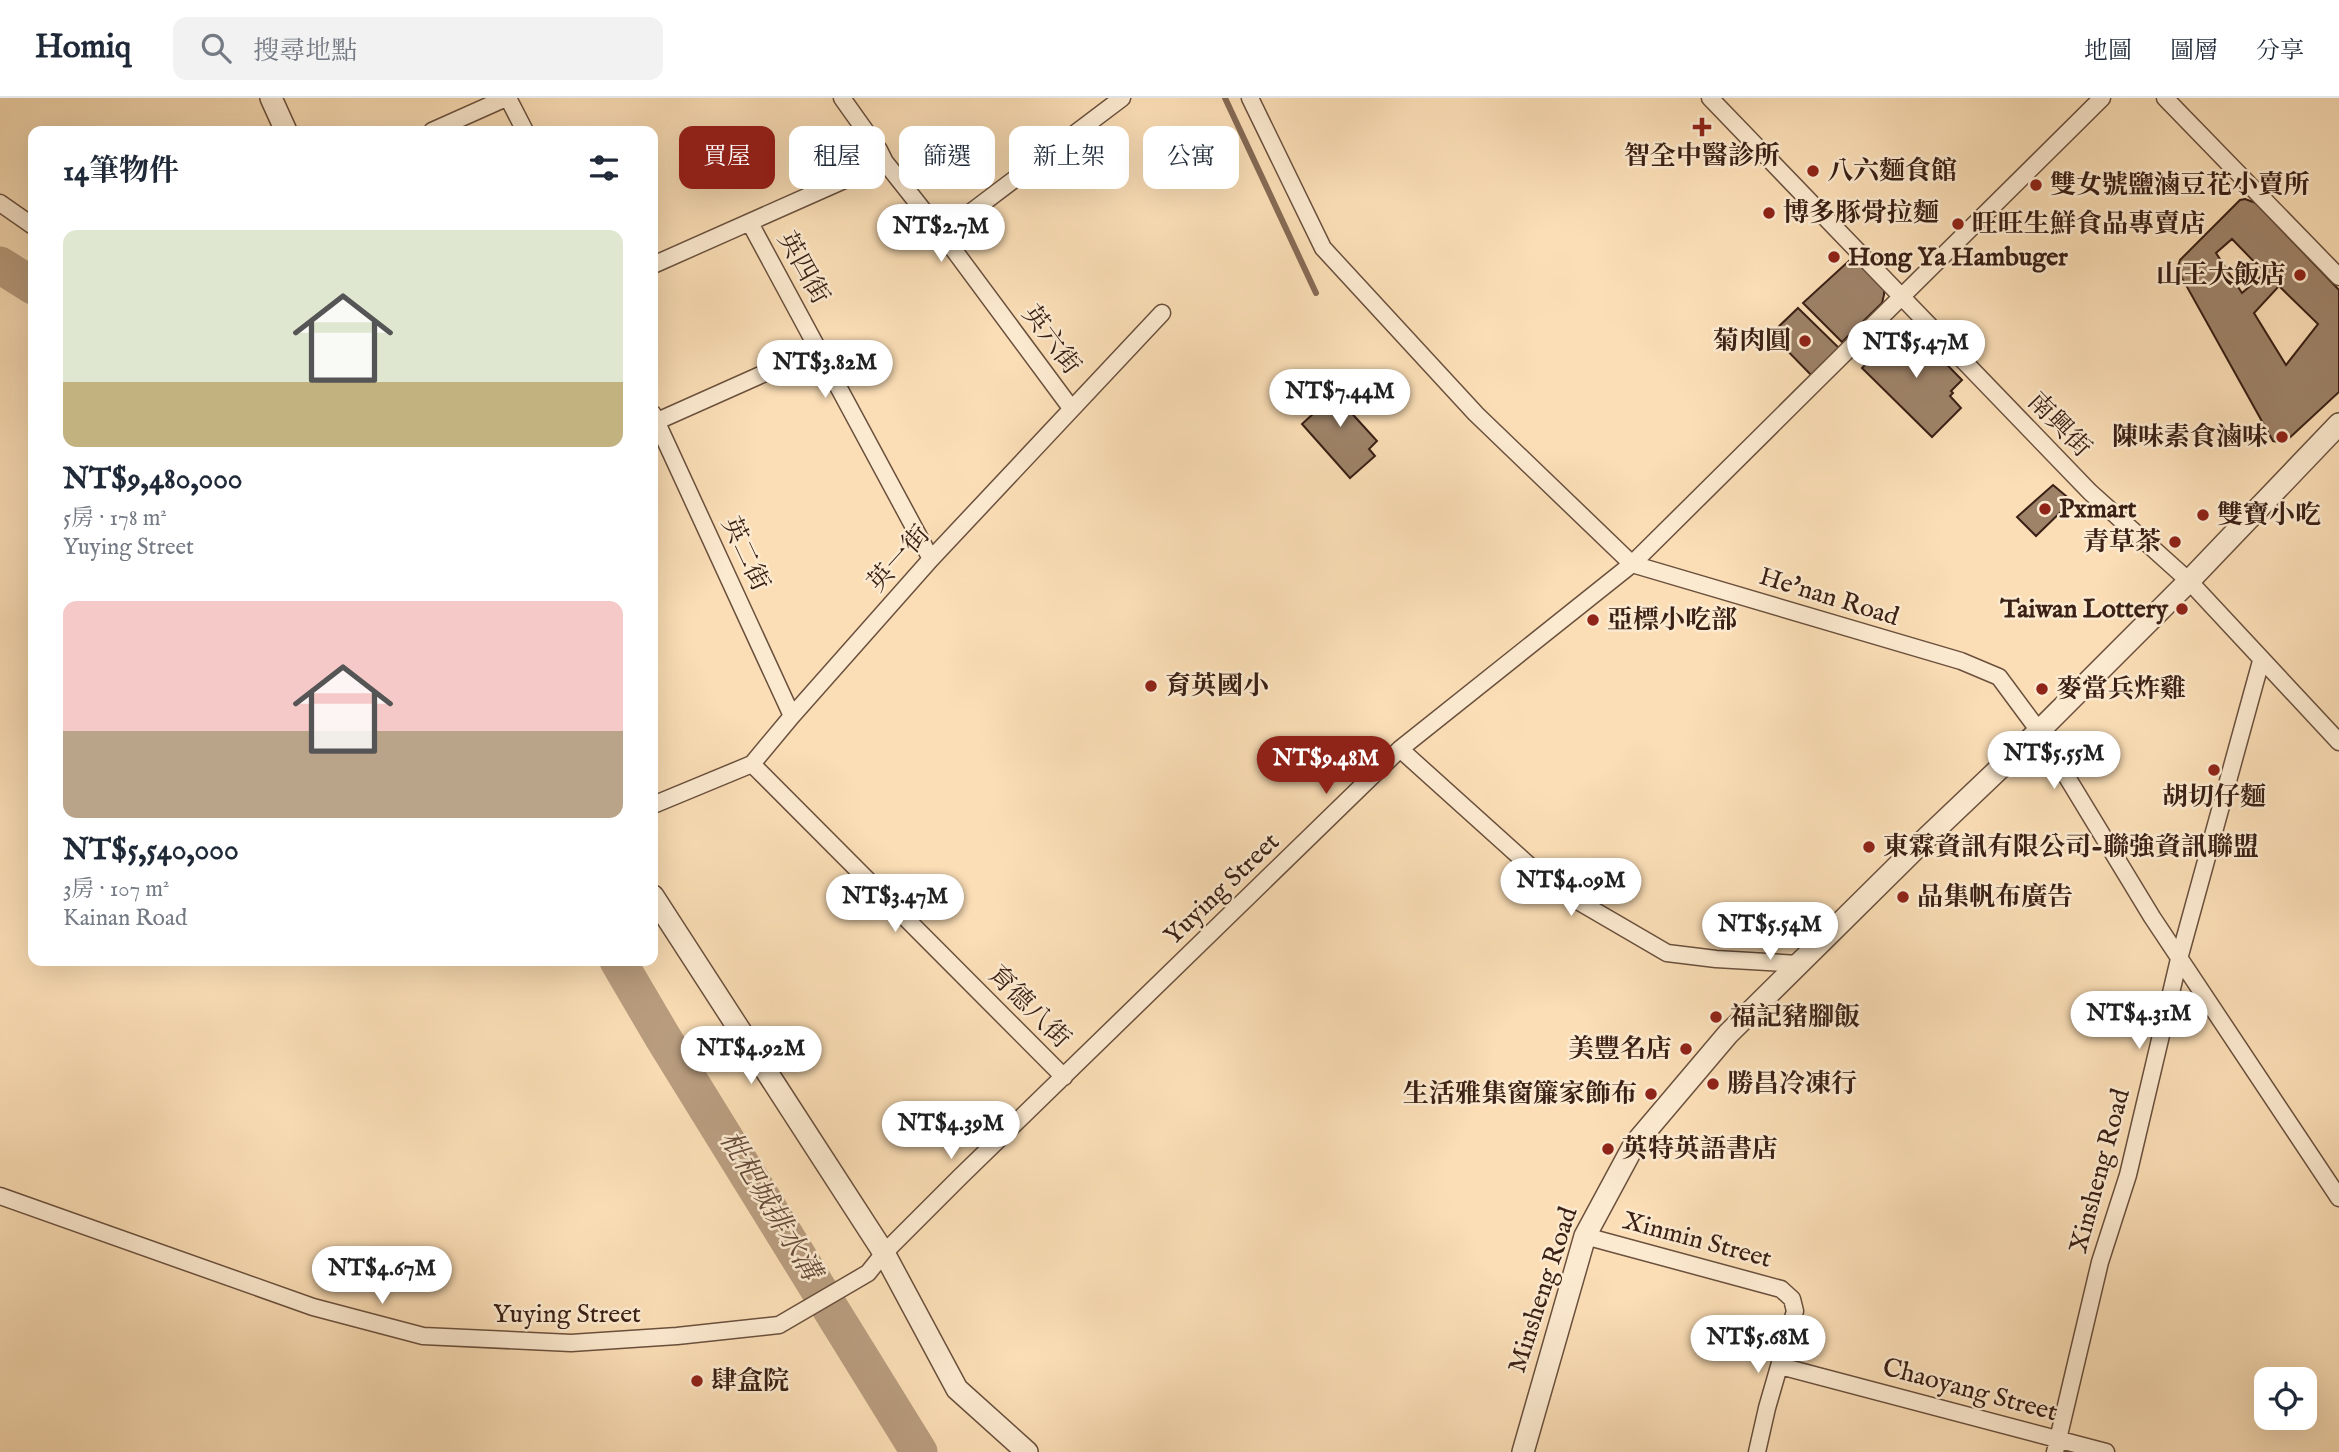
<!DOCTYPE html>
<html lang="zh-TW">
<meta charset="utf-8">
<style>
body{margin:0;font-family:"IM FELL English","Noto Serif TC",serif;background:#f2f2f3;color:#1f2937;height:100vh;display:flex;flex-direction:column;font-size:26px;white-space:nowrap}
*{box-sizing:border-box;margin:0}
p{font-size:23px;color:#747a83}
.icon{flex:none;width:38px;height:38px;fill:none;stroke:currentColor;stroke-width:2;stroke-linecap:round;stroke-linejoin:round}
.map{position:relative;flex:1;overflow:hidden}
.drawer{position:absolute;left:28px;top:28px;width:630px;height:840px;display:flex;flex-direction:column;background:#fff;border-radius:14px;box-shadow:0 7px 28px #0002}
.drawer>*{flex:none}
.top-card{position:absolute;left:679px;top:28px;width:665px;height:63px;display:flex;gap:14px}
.controls{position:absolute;left:2254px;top:1269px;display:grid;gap:14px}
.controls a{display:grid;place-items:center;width:63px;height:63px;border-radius:14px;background:#fff;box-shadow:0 7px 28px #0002;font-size:35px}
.price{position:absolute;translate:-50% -60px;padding:0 16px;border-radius:24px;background:#fff;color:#222;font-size:23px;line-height:46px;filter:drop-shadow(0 2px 4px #0008)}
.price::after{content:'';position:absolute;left:50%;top:42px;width:21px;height:16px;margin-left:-10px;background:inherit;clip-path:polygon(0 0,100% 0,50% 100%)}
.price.active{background:#8f2418;color:#fff}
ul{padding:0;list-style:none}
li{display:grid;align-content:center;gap:14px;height:371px;padding:0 35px}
li span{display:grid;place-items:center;height:217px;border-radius:14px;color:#555}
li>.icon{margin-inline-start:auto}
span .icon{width:126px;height:126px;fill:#fffc;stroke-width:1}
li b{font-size:30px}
h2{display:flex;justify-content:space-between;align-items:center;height:84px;padding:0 35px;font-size:30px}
.tag{padding:0 24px;border-radius:14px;background:#fff;box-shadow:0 7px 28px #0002;font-size:24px;line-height:63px}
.tag.active{background:#8f2418;color:#fff}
header{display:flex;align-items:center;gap:42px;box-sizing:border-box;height:98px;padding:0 35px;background:#fff;border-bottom:2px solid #e0e1e3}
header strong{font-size:33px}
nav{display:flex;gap:38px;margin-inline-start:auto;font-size:24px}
.search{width:490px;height:63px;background:#f2f2f3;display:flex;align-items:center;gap:18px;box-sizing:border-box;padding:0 24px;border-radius:14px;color:#747a83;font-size:26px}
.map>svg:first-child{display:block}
</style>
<header>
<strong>Homiq</strong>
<div class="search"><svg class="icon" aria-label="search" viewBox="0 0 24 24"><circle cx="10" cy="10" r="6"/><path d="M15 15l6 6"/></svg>搜尋地點</div>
<nav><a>地圖</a><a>圖層</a><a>分享</a></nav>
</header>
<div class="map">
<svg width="2339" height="1354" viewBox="0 0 2339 1354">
<rect width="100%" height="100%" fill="#fbdeb6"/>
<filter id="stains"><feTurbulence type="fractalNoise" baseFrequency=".00286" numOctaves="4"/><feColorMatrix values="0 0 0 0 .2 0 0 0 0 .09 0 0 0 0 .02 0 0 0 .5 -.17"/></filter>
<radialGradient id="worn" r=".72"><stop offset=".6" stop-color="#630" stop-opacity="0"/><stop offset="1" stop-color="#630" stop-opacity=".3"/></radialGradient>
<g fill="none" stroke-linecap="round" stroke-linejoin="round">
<path stroke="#866b55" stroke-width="6" d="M 1225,0 L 1316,195"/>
<path stroke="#b99d7f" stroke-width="37" d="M 0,167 L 33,188
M 618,863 L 662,938 L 919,1354"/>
</g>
<path fill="#9e8369" stroke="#3a2015" stroke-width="2" fill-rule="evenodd" d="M 2245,101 L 2256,105 L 2339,192 L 2339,294 L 2284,345 L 2273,343 L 2177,171 L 2180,162 L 2240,102 ZM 2232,141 L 2265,175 L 2242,195 L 2216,155 ZM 2279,188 L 2318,226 L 2286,267 L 2254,215 Z
M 1852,160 L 1884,188 L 1884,197 L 1882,205 L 1842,244 L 1803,205 Z
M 1798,210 L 1840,251 L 1814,280 L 1771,236 Z
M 1899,233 L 1915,234 L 1962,282 L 1951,293 L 1953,295 L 1950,298 L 1961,310 L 1932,339 L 1862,270 Z
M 1330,276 L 1354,302 L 1346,309 L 1377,343 L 1369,351 L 1375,358 L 1350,380 L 1302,326 L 1326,304 L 1314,290 Z
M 2053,387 L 2072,403 L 2036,438 L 2017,419 Z"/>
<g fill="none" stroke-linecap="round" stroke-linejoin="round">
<g stroke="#6a503d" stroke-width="19">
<path id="minor" d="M 508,0 L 525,33
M 842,0 L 879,52 L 885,64 L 942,136 L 1071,310
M 1250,0 L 1323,150 L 1476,316 L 1632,466 L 1961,563 L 1999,579 L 2039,633 L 2152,819 L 2339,1100
M 1710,0 L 2090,394 L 2189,483 L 2339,644
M 2165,0 L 2339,179
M 432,33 L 506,0
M 0,105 L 33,128
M 750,125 L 931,461
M 942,136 L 1122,0
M 653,167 L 885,64
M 653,316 L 792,618
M 653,325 L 819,251
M 1400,651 L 1552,788 L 1667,855 L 1716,861 L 1799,866
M 752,666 L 1064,979
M 653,707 L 752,666 L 792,618 L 931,461 L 1162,215
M 0,1098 L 313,1209 L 423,1238 L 571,1245 L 677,1238 L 779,1227 L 868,1175 L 884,1155 L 960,1079 L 1400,651 L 1632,466 L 2102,0
M 1585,1138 L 1781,1191 L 1792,1201 L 1795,1213 L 1767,1310 L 1757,1354
M 1780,1268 L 2106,1354
M 2055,1354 L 2100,1164 L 2128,1077 L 2179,861 L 2261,563"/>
</g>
<g stroke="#6a503d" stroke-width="24">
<path id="tertiary" d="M 271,0 L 286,33
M 653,798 L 884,1155 L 957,1291 L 1027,1354
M 1523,1354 L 1585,1138 L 1634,1047 L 1728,936 L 1916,750 L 2039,633 L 2189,483 L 2339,326"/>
</g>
<use href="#minor" stroke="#fcead0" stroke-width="16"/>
<use href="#tertiary" stroke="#fcead0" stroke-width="21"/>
</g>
<g fill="#8f2418" stroke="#fcead0" stroke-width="2.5">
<path d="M1698.5 18.5h7v7h7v7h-7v7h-7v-7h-7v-7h7z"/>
<circle cx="1813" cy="73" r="7"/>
<circle cx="2036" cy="87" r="7"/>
<circle cx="1769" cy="115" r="7"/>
<circle cx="1958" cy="126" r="7"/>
<circle cx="1834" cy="159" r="7"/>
<circle cx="2300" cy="177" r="7"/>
<circle cx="1805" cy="243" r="7"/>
<circle cx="2282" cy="339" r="7"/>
<circle cx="2045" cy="411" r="7"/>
<circle cx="2203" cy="417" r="7"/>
<circle cx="2175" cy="444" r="7"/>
<circle cx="2182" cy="511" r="7"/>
<circle cx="1593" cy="522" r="7"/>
<circle cx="1151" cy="588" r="7"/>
<circle cx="2042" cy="591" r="7"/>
<circle cx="2214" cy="672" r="7"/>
<circle cx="1869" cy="749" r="7"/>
<circle cx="1903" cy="799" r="7"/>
<circle cx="1716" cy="919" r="7"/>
<circle cx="1686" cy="951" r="7"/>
<circle cx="1713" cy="986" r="7"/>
<circle cx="1651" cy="996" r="7"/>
<circle cx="1608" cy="1051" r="7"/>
<circle cx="697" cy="1283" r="7"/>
</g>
<g text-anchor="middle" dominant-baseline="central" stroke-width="5" stroke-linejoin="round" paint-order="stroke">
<g font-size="26" font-weight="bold" fill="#3a2015" stroke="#fcead0" text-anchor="start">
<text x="1702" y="58" text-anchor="middle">智全中醫診所</text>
<text x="1827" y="73">八六麵食館</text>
<text x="2050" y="87">雙女號鹽滷豆花小賣所</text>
<text x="1783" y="115">博多豚骨拉麵</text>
<text x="1972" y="126">旺旺生鮮食品專賣店</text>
<text x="1848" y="159">Hong Ya Hambuger</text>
<text x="2286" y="177" text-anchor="end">山王大飯店</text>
<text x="1791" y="243" text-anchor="end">菊肉圓</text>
<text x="2268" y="339" text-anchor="end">陳味素食滷味</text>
<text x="2059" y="411">Pxmart</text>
<text x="2217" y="417">雙寶小吃</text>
<text x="2161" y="444" text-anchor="end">青草茶</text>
<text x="2168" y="511" text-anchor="end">Taiwan Lottery</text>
<text x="1607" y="522">亞標小吃部</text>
<text x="1165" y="588">育英國小</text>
<text x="2056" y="591">麥當兵炸雞</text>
<text x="2214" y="699" text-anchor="middle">胡切仔麵</text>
<text x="1883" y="749">東霖資訊有限公司-聯強資訊聯盟</text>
<text x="1917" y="799">品集帆布廣告</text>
<text x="1730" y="919">福記豬腳飯</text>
<text x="1672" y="951" text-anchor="end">美豐名店</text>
<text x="1727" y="986">勝昌冷凍行</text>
<text x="1637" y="996" text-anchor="end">生活雅集窗簾家飾布</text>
<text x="1622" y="1051">英特英語書店</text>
<text x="711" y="1283">肆盒院</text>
</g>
<g font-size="26" fill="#3a2015" stroke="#fcead0">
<text transform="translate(803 170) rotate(61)">英四街</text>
<text transform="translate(1051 242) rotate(53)">英六街</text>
<text transform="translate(2059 327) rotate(46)">南興街</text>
<text transform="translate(745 456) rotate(65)">英二街</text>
<text transform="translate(899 461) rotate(-48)">英一街</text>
<text transform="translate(1829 499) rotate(17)">He'nan Road</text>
<text transform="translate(1222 791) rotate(-44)">Yuying Street</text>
<text transform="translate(1029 909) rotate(45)">育德八街</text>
<text transform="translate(2100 1073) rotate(-75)">Xinsheng Road</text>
<text transform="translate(1697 1142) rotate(15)">Xinmin Street</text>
<text transform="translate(1543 1192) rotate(-72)">Minsheng Road</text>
<text x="567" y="1216">Yuying Street</text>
<text transform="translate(1970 1292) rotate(15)">Chaoyang Street</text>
</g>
<g font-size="28" font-style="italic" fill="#664c3a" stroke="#fcead0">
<text transform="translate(769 1108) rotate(59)">枇杷城排水溝</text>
</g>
</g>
<rect width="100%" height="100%" filter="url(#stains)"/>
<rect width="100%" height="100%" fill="url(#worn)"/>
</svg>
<div class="controls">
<a><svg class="icon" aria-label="locate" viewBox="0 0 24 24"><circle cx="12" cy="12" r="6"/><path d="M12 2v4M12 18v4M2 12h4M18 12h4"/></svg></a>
</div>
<b class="price" style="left:941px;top:166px">NT$2.7M</b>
<b class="price" style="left:1916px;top:282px">NT$5.47M</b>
<b class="price" style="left:825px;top:302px">NT$3.82M</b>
<b class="price" style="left:1340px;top:331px">NT$7.44M</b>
<b class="price" style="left:2054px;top:693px">NT$5.55M</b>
<b class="price active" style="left:1326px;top:698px">NT$9.48M</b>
<b class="price" style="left:1571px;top:820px">NT$4.09M</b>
<b class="price" style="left:895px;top:836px">NT$3.47M</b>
<b class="price" style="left:1770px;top:864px">NT$5.54M</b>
<b class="price" style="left:2139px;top:953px">NT$4.31M</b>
<b class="price" style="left:751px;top:988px">NT$4.92M</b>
<b class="price" style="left:951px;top:1063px">NT$4.39M</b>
<b class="price" style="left:382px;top:1208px">NT$4.67M</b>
<b class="price" style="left:1758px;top:1277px">NT$5.68M</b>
<div class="top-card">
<a class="tag active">買屋</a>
<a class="tag">租屋</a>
<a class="tag">篩選</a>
<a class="tag">新上架</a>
<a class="tag">公寓</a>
</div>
<section class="drawer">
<h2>14筆物件<svg class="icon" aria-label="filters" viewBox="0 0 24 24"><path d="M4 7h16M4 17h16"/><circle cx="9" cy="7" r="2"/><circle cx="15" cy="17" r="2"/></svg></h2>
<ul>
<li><span style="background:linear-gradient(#dfe7d0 70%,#c2b280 0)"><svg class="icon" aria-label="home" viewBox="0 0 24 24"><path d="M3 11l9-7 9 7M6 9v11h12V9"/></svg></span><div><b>NT$9,480,000</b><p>5房 · 178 m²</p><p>Yuying Street</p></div></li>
<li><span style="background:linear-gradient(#f6c9c9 60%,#b9a48a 0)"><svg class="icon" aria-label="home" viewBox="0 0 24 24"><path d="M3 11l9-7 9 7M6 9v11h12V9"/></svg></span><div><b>NT$5,540,000</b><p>3房 · 107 m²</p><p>Kainan Road</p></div></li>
</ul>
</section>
</div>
